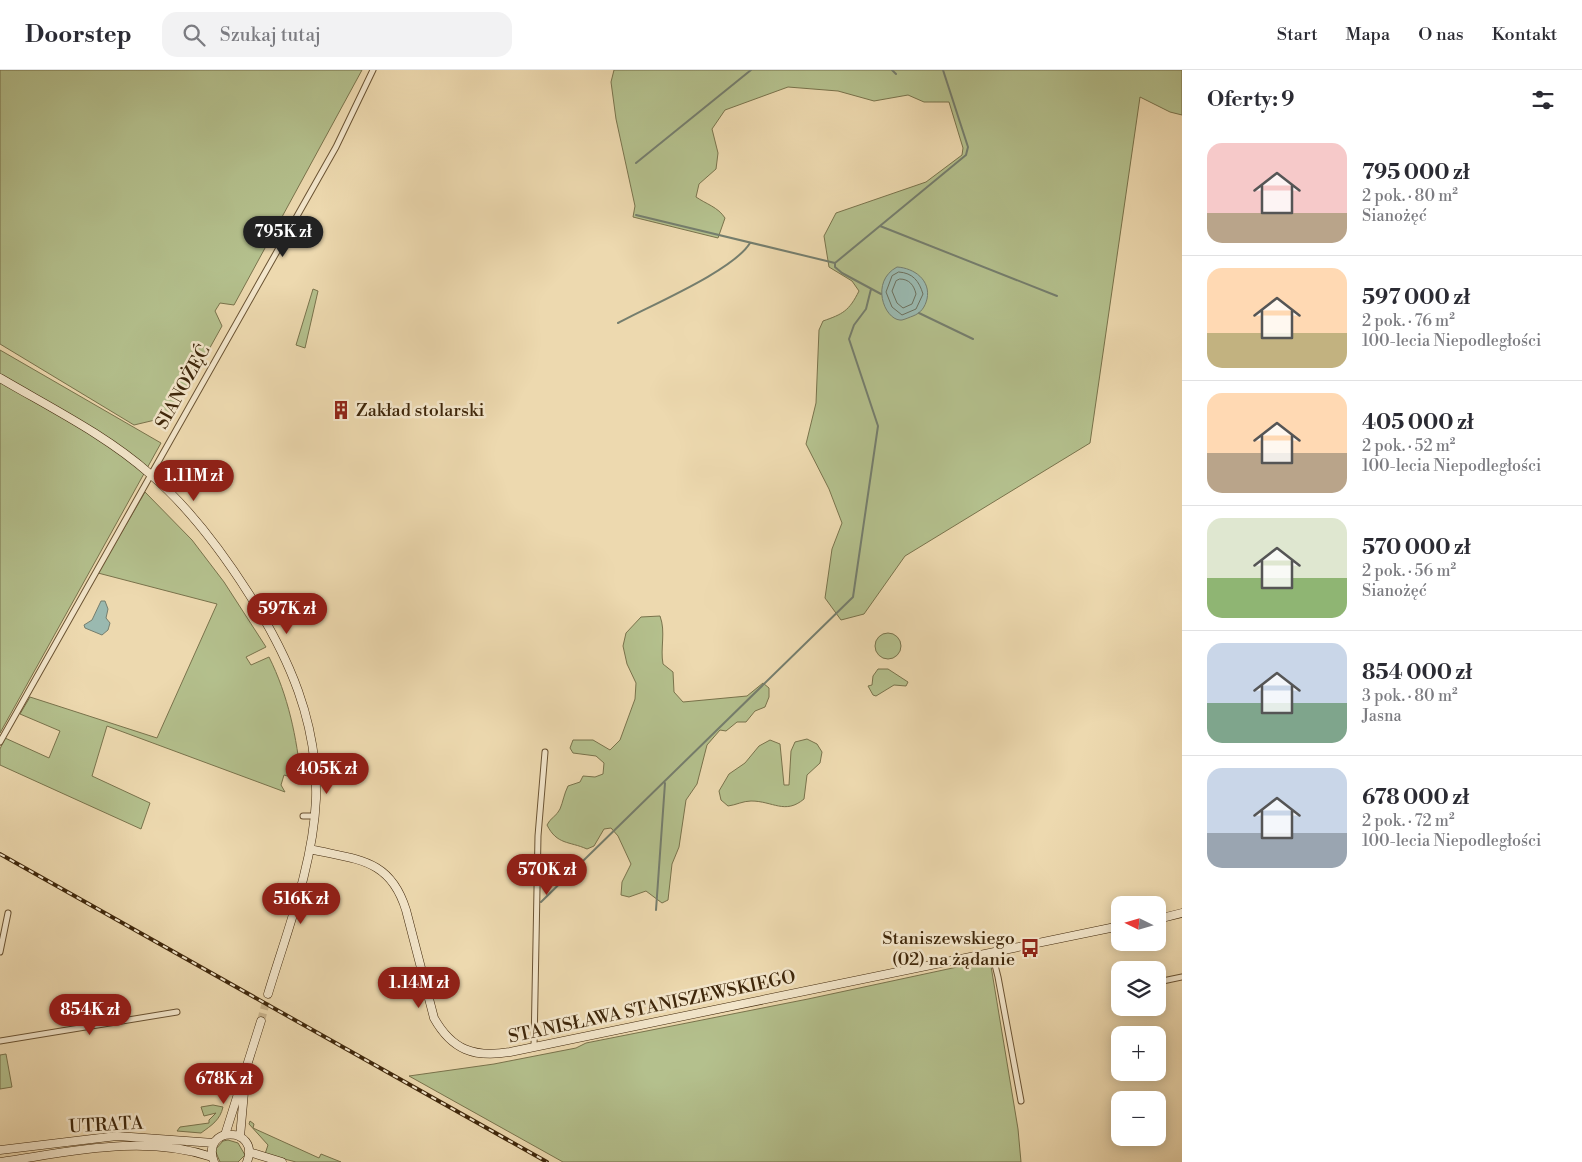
<!DOCTYPE html>
<html lang="pl">
<meta charset="utf-8">
<style>
body{margin:0;font-family:"Libre Bodoni",serif;background:#f2f2f3;color:#2b2b33;height:100vh;display:flex;flex-direction:column;font-size:19px;white-space:nowrap}
*{box-sizing:border-box;margin:0}
p{font-size:16px;color:#7c7c81}
.icon{flex:none;width:28px;height:28px;fill:none;stroke:currentColor;stroke-width:2;stroke-linecap:round;stroke-linejoin:round}
.map{position:relative;flex:1;overflow:hidden}
.details{display:flex;flex-direction:column;background:#fff;width:400px}
.details>*{flex:none}
.needle{width:32px;rotate:275deg}
.buttons{position:absolute;left:1111px;top:826px;display:grid;gap:10px}
.buttons a{display:grid;place-items:center;width:55px;height:55px;border-radius:10px;background:#fff;box-shadow:0 2px 12px #0003;font-size:25px}
.price{position:absolute;translate:-50% -42px;padding:0 11px;border-radius:18px;background:#8f2418;color:#fff;font-size:16px;line-height:32px;filter:drop-shadow(0 1px 2px #0008)}
.price::after{content:'';position:absolute;left:50%;top:30px;width:15px;height:11px;margin-left:-8px;background:inherit;clip-path:polygon(0 0,100% 0,50% 100%)}
.price.on{background:#222;color:#fff}
ul{padding:0;list-style:none}
li{display:flex;align-items:center;gap:15px;height:125px;padding:0 25px}
li+li{border-top:1px solid #e1e1e2}
li span{display:grid;place-items:center;flex:none;width:140px;height:100px;border-radius:15px;color:#555}
li>.icon{margin-inline-start:auto}
span .icon{width:60px;height:60px;fill:#fffc;stroke-width:1}
li b{font-size:21px}
h2{display:flex;justify-content:space-between;align-items:center;height:60px;padding:0 25px;font-size:21px}
header{display:flex;align-items:center;gap:30px;box-sizing:border-box;height:70px;padding:0 25px;background:#fff;border-bottom:1px solid #e1e1e2}
header strong{font-size:24px}
nav{display:flex;gap:28px;margin-inline-start:auto;font-size:18px}
.search{width:350px;height:45px;background:#f2f2f3;display:flex;align-items:center;gap:12px;box-sizing:border-box;padding:0 18px;border-radius:15px;color:#7c7c81;font-size:19px}
main{display:flex;flex:1;min-height:0}
.map>svg:first-child{display:block}
</style>
<header>
<strong>Doorstep</strong>
<div class="search"><svg class="icon" aria-label="search" viewBox="0 0 24 24"><circle cx="10" cy="10" r="6"/><path d="M15 15l6 6"/></svg>Szukaj tutaj</div>
<nav><a>Start</a><a>Mapa</a><a>O nas</a><a>Kontakt</a></nav>
</header>
<main>
<div class="map">
<svg width="1182" height="1092" viewBox="0 0 1182 1092">
<rect width="100%" height="100%" fill="#edd9af"/>
<filter id="stains"><feTurbulence type="fractalNoise" baseFrequency=".004" numOctaves="4"/><feColorMatrix values="0 0 0 0 .2 0 0 0 0 .09 0 0 0 0 .02 0 0 0 .5 -.17"/></filter>
<radialGradient id="worn" r=".72"><stop offset=".6" stop-color="#630" stop-opacity="0"/><stop offset="1" stop-color="#630" stop-opacity=".3"/></radialGradient>
<path fill="#b4c08d" stroke="#79734c" d="M 0,0 L 362,0 L 234,235 L 220,233 L 215,241 L 222,256 L 172,346 L 134,355 L 0,274 Z
M 614,0 L 1182,0 L 1182,45 L 1170,42 L 1140,27 L 1090,373 L 905,486 L 864,544 L 841,550 L 825,528 L 832,479 L 842,453 L 829,419 L 806,374 L 816,333 L 819,260 L 823,251 C 843,244 849,241 859,221 L 852,211 L 829,197 L 824,166 L 836,143 L 926,112 L 962,85 L 963,78 L 949,32 L 924,32 L 908,25 L 874,31 L 838,21 L 788,17 L 725,40 L 712,59 L 718,83 L 716,99 L 699,114 L 696,127 C 706,134 718,137 725,148 L 718,168 L 633,147 L 635,136 L 616,49 L 611,12 Z
M 313,219 L 318,221 L 305,278 L 296,275 Z
M 0,280 L 161,373 L 0,663 Z
M 145,422 L 192,470 L 224,512 L 266,577 L 246,587 L 251,595 L 269,587 C 288,625 297,668 301,710 L 284,705 L 281,715 L 285,722 L 107,656 L 92,706 L 150,733 L 141,759 L 0,695 L 0,679 L 5,668 L 49,688 L 60,661 L 20,644 L 30,627 L 157,668 L 217,534 L 98,503 Z
M 660,546 C 666,562 660,578 663,594 L 673,602 L 674,622 L 683,632 L 747,626 L 763,613 L 769,618 L 769,627 L 765,637 L 755,641 L 746,652 L 737,652 L 726,661 L 720,660 L 707,675 L 697,714 L 686,730 L 679,777 L 672,794 L 668,830 L 662,833 L 646,821 L 629,827 L 621,825 L 622,812 L 631,794 L 618,766 L 611,758 L 604,759 L 594,776 L 587,779 C 569,771 557,775 547,755 C 550,748 557,746 560,739 C 563,732 564,724 568,716 L 580,712 L 583,706 L 595,707 L 603,704 L 604,693 L 596,686 L 573,683 L 570,678 L 573,670 L 593,670 L 610,680 L 620,670 L 635,629 L 636,613 L 627,594 L 623,576 L 626,563 L 641,547 Z
M875 576a13 13 0 1 1 26 0a13 13 0 1 1-26 0Z
M 878,599 L 888,599 L 908,612 L 906,616 L 894,615 L 876,626 L 873,625 L 868,616 L 872,615 L 873,606 Z
M 807,669 L 817,674 L 822,682 L 820,693 L 807,705 L 804,729 C 785,745 773,731 751,731 C 743,731 736,735 728,736 L 721,730 L 719,721 L 729,704 L 745,693 L 759,676 L 770,670 L 780,674 L 784,715 L 789,715 L 791,681 L 795,672 Z
M 990,890 L 1018,1059 L 1021,1092 L 563,1092 L 409,1006 L 494,994 L 576,978 L 586,973 L 808,929 Z
M 6,984 L 12,1017 L 0,1019 L 0,985 Z
M 213,1035 L 223,1037 C 220,1050 212,1055 201,1063 L 177,1061 L 180,1057 L 209,1053 L 209,1050 L 216,1043 L 204,1046 L 201,1037 Z
M 250,1051 L 254,1054 L 253,1058 L 319,1088 L 321,1084 L 341,1092 L 296,1092 L 265,1084 L 268,1075 L 249,1054 Z
M 228,1070 L 238,1073 L 245,1085 L 238,1092 L 220,1092 L 215,1080 L 223,1071 Z"/>
<path fill="#9ab9b0" stroke="#757e6e" d="M 897,197 C 914,198 931,210 927,229 C 925,237 921,243 913,246 C 910,247 906,249 902,250 C 885,252 869,212 897,197 Z
M 101,531 L 105,531 L 108,539 L 106,548 L 110,553 L 108,560 L 102,565 L 85,558 L 84,555 L 92,550 Z"/>
<g fill="none" stroke-linecap="round" stroke-linejoin="round">
<path stroke="#6c705d" stroke-width="1" d="M 899,202 C 913,203 919,211 923,224 L 916,239 L 902,245 L 892,237 L 886,222 L 892,206 Z
M 900,209 C 909,209 914,215 916,224 L 912,234 L 903,238 L 897,233 L 892,221 L 896,211 Z"/>
<path stroke="#757e6e" stroke-width="2" d="M 892,0 L 896,4
M 636,93 L 751,0
M 636,145 L 835,193
M 880,156 L 1057,226
M 881,224 L 842,203 L 835,197 L 835,193 L 966,85 L 968,77 L 943,0
M 919,243 L 973,269
M 618,253 C 649,236 733,201 750,173
M 541,832 L 853,527 L 878,356 L 849,269 L 854,255 L 866,239 L 871,219
M 656,840 L 665,713"/>
<path stroke="#cab58e" stroke-width="8" stroke-dasharray="8 4" stroke-linecap="butt" d="M 261,951 L 268,924"/>
<g stroke="#6a5333" stroke-width="7">
<path id="street" d="M 0,672 L 336,77 L 373,0
M 303,746 L 314,746
M 0,882 L 8,843
M 992,883 L 998,907 L 1021,1031
M 1158,912 L 1182,907
M 0,971 L 177,942
M 534,977 L 538,766 L 545,682"/>
</g>
<g stroke="#3e260a" stroke-width="9">
<path id="secondary" d="M 0,308 C 51,338 106,365 150,404 C 190,438 221,480 249,524 C 289,587 318,652 316,729 C 313,796 287,861 268,924
M 310,779 C 357,790 390,788 406,840 L 434,948 C 452,980 474,988 510,982 L 1120,856
M 1158,849 L 1182,843
M 225,1065 L 261,951
M 240,1067 L 244,1022
M 0,1080 L 117,1066 L 214,1073
M 249,1082 L 282,1092
M 1,1092 C 70,1082 143,1064 212,1087
M 214,1092 C 200,1055 261,1056 247,1092"/>
</g>
<use href="#street" stroke="#f3e6cb" stroke-width="5"/>
<use href="#secondary" stroke="#f3e6cb" stroke-width="8"/>
<g stroke="#3e260a" stroke-width="4">
<path id="rail" d="M 0,784 L 547,1092"/>
</g>
<use href="#rail" stroke="#f3e6cb" stroke-width="2" stroke-dasharray="5.5" stroke-linecap="butt"/>
</g>
<defs>
<g id="building-bare" transform="scale(1.5)"><path d="M-4-6H4V6H1V3H-1V6H-4ZM-2.5-4.3h1.7v1.8h-1.7ZM.8-4.3h1.7v1.8H.8ZM-2.5-1h1.7V.8h-1.7ZM.8-1h1.7V.8H.8Z" fill="#8f2418" stroke="#f3e6cb" stroke-width="2.5" paint-order="stroke"/></g>
<g id="bus-bare" transform="scale(1.5)"><path d="M-5-6H5V4H4V6H2V4H-2V6H-4V4H-5ZM-3.5-4V0h7V-4ZM-3.5 1.2v1.5H-2V1.2ZM2 1.2v1.5H3.5V1.2Z" fill="#8f2418" stroke="#f3e6cb" stroke-width="2.5" paint-order="stroke"/></g>
</defs>
<g fill-rule="evenodd">
<use href="#building-bare" x="341" y="340"/>
<use href="#bus-bare" x="1030" y="878"/>
</g>
<g text-anchor="middle" dominant-baseline="central" stroke-width="5" stroke-linejoin="round" paint-order="stroke">
<g font-size="18" fill="#3e260a" stroke="#f3e6cb">
<text transform="translate(183 317) rotate(-61)">SIANOŻĘĆ</text>
<text transform="translate(652 937) rotate(-12)">STANISŁAWA STANISZEWSKIEGO</text>
<text transform="translate(106 1055) rotate(-3)">UTRATA</text>
</g>
<g font-size="18" fill="#3e260a" stroke="#f3e6cb" text-anchor="start">
<text x="356" y="340">Zakład stolarski</text>
<text x="1015" y="868" text-anchor="end">Staniszewskiego<tspan x="1015" dy="21">(02) na żądanie</tspan></text>
</g>
</g>
<rect width="100%" height="100%" filter="url(#stains)"/>
<rect width="100%" height="100%" fill="url(#worn)"/>
</svg>
<div class="buttons">
<a><svg class="needle" viewBox="-14 -14 28 28"><path d="M0-13l5 13h-10z" fill="#e53935"/><path d="M0 13l5-13h-10z" fill="#7c7c81"/></svg></a>
<a><svg class="icon" aria-label="layers" viewBox="0 0 24 24"><path d="M12 4l9 5-9 5-9-5zM3 14l9 5 9-5"/></svg></a>
<a>+</a>
<a>−</a>
</div>
<b class="price on" style="left:283px;top:188px">795K zł</b>
<b class="price" style="left:194px;top:432px">1.11M zł</b>
<b class="price" style="left:287px;top:565px">597K zł</b>
<b class="price" style="left:327px;top:725px">405K zł</b>
<b class="price" style="left:547px;top:826px">570K zł</b>
<b class="price" style="left:301px;top:855px">516K zł</b>
<b class="price" style="left:419px;top:939px">1.14M zł</b>
<b class="price" style="left:90px;top:966px">854K zł</b>
<b class="price" style="left:224px;top:1035px">678K zł</b>
</div>
<section class="details">
<h2>Oferty: 9<svg class="icon" aria-label="filters" viewBox="0 0 24 24"><path d="M4 7h16M4 17h16"/><circle cx="9" cy="7" r="2"/><circle cx="15" cy="17" r="2"/></svg></h2>
<ul>
<li><span style="background:linear-gradient(#f6c9c9 70%,#b9a48a 0)"><svg class="icon" aria-label="home" viewBox="0 0 24 24"><path d="M3 11l9-7 9 7M6 9v11h12V9"/></svg></span><div><b>795 000 zł</b><p>2 pok. · 80 m²</p><p>Sianożęć</p></div></li>
<li><span style="background:linear-gradient(#ffd9b3 65%,#c2b280 0)"><svg class="icon" aria-label="home" viewBox="0 0 24 24"><path d="M3 11l9-7 9 7M6 9v11h12V9"/></svg></span><div><b>597 000 zł</b><p>2 pok. · 76 m²</p><p>100-lecia Niepodległości</p></div></li>
<li><span style="background:linear-gradient(#ffd9b3 60%,#b9a48a 0)"><svg class="icon" aria-label="home" viewBox="0 0 24 24"><path d="M3 11l9-7 9 7M6 9v11h12V9"/></svg></span><div><b>405 000 zł</b><p>2 pok. · 52 m²</p><p>100-lecia Niepodległości</p></div></li>
<li><span style="background:linear-gradient(#dfe7d0 60%,#8fb573 0)"><svg class="icon" aria-label="home" viewBox="0 0 24 24"><path d="M3 11l9-7 9 7M6 9v11h12V9"/></svg></span><div><b>570 000 zł</b><p>2 pok. · 56 m²</p><p>Sianożęć</p></div></li>
<li><span style="background:linear-gradient(#c9d6e8 60%,#7fa58c 0)"><svg class="icon" aria-label="home" viewBox="0 0 24 24"><path d="M3 11l9-7 9 7M6 9v11h12V9"/></svg></span><div><b>854 000 zł</b><p>3 pok. · 80 m²</p><p>Jasna</p></div></li>
<li><span style="background:linear-gradient(#c9d6e8 65%,#9aa5b1 0)"><svg class="icon" aria-label="home" viewBox="0 0 24 24"><path d="M3 11l9-7 9 7M6 9v11h12V9"/></svg></span><div><b>678 000 zł</b><p>2 pok. · 72 m²</p><p>100-lecia Niepodległości</p></div></li>
</ul>
</section>
</main>
